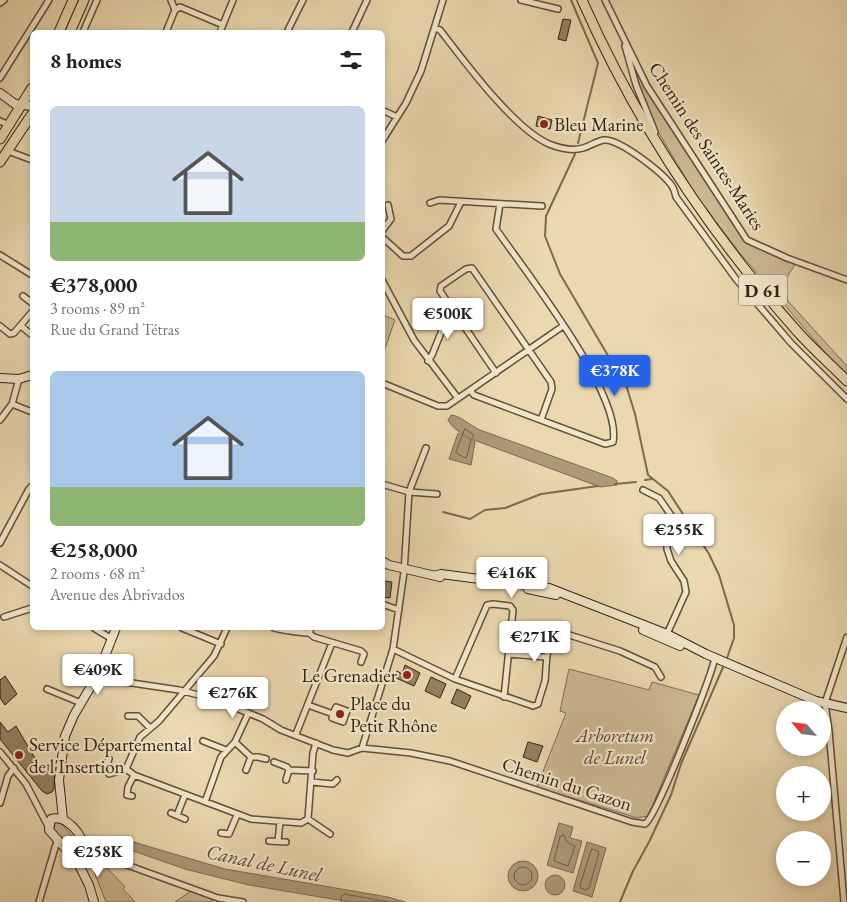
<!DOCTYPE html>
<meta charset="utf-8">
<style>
body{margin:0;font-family:"EB Garamond",serif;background:#f2f2f2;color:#202124;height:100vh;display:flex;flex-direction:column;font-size:19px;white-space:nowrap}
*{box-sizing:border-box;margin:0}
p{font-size:16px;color:#757577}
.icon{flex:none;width:28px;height:28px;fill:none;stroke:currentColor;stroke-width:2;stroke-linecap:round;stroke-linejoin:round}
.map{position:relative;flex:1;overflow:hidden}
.details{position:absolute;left:30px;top:30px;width:355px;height:600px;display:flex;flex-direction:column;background:#fff;border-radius:8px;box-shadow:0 2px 8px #0003}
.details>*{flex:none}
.needle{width:32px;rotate:298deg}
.buttons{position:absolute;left:776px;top:701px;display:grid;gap:10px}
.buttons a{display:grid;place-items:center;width:55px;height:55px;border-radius:50%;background:#fff;box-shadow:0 2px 8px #0003;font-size:25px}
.price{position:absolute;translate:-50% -42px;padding:0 11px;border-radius:5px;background:#fff;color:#222;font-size:16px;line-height:32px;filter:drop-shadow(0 1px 2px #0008)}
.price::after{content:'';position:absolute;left:50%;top:30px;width:15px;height:11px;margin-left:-8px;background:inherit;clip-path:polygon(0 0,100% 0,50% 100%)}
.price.active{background:#2563eb;color:#fff}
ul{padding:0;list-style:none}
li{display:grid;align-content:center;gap:10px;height:265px;padding:0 20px}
li span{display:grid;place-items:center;height:155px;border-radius:8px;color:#555}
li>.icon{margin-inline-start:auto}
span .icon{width:90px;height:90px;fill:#fffc;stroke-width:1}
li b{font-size:21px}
h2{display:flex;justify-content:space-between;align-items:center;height:60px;padding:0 20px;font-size:21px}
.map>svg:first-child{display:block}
</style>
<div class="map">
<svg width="847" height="902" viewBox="0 0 847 902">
<rect width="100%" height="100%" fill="#ebd8b0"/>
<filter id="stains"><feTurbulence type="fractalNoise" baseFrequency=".004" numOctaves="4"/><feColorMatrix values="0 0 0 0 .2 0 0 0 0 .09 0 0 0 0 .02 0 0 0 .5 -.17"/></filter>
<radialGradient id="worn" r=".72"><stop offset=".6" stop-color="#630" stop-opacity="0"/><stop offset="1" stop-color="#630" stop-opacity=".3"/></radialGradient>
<path fill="#ccb994" stroke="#806e51" d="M 628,52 L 653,99 L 734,222 L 741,236 L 746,241 L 755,247 L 796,263 L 785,280 L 787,300 L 847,366 L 847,375 L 828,356 L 739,252 L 695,194 L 653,123 Z
M 383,315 L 395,320 L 383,354 L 382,354 Z
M 569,669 L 649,690 L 652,682 L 699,695 L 648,816 L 637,818 L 537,787 L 566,713 L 560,711 Z
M 57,822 L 61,823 L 77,842 L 76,848 L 70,849 L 54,830 L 54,824 Z
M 91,853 L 97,857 L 125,887 L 123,889 L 135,902 L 106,902 L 91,864 Z
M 191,891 L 210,898 L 213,902 L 175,902 Z"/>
<path fill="#ac9a79" stroke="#7c6a4e" d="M 451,415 C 459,415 471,426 480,430 L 613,478 L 617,481 L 617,485 L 600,487 L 474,440 C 464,434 454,431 448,420 Z
M 458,433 L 475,442 L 471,465 L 449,459 Z
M 559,823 L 573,827 L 570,838 L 582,841 L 573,873 L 547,865 Z
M 113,836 L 225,869 L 388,897 L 405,902 L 350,902 L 249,885 L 185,869 L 113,844 L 111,838 Z
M 587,842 L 606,848 L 592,897 L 573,891 Z
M508 876a15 15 0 1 1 30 0a15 15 0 1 1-30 0Z
M545 885a10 10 0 1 1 20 0a10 10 0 1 1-20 0Z"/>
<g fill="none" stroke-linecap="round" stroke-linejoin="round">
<path stroke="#705e44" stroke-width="1" d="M 465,429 L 474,435 L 471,440 L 467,456 L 465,458 L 456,453 Z
M 564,835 L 567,842 L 575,846 L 568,866 L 554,861 L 560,837 Z
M 592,849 L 598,851 L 599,853 L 589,888 L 586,890 L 581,888 L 580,886 Z
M514 876a9 9 0 1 1 18 0a9 9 0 1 1-18 0Z
M 342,902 L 341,896 L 344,894 L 389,902"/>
<path stroke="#7c6a4e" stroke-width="2" d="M 571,0 L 598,63 L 578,143
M 575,154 L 546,216 L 545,236 L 560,274 L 627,388 L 635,414 L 648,475 L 668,491 L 709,554 L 719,575 L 734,625 L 734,638 L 726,661
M 645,480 L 652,479
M 615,484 L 636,482
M 443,512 L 470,519 L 485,510 L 505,508 L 541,494 L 598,486
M 620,902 L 633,871 L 649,842 L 671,795 L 681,764 L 724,665"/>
</g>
<path fill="#938162" stroke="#33230e" d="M 563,19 L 571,20 L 566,41 L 558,39 Z
M 538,116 L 552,120 L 550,129 L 536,126 Z
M 385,581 L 392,582 L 390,598 L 382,597 L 382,584 Z
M 405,665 L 420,673 L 414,686 L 394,677 L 397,671 L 402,674 Z
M 5,676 L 17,694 L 5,705 L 0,698 L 0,680 Z
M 431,677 L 446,684 L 440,698 L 425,691 Z
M 457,689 L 471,696 L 465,709 L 451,703 Z
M 0,722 L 8,732 L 16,726 L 36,760 L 28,766 L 55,765 L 54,789 L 52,792 L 47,794 L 42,791 L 0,739 Z
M 528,742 L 543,746 L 537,762 L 523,757 Z"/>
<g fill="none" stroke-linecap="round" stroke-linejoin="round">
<g stroke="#615036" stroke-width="8">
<path id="street" d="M 521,0 L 558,9
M 605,0 L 647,86 L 747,240 L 787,258 L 847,280
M 0,3 L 4,0
M 175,10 L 180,7 L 223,25
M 435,28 L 440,30 C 465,62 513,128 549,144 C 559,148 573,151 583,148 C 590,146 597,141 604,140 C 620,139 663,173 672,186 C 674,189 675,193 676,197 L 736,279 L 791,343 L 847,399
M 83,32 L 97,0
M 166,32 L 175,10 L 171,0
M 220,32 L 233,0
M 287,32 L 303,0
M 352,32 L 367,0
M 625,46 L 636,85 L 655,132
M 0,78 L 49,0
M 382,110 L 397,117
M 0,121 L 9,125
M 382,141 L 406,103 L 421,71 L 443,0
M 8,151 L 32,160
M 430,203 L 439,200 L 542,206
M 382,231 L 391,219 L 388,205
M 382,237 L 403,256 L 411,256 L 449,226 L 461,202
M 0,255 L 32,275
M 382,280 L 414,340 L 457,397
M 23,296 L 32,303
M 0,326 L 10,334 L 14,333 L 32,312
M 21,326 L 32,335
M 428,361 L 432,355 L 451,308
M 496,373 L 440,291 L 441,286 L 466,269 L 472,268 L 551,382 L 552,389 L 541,420
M 382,383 L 438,406 L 447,406 L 563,326
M 470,390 L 474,395 L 605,444 L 613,442 C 623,395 525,271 496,229 L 500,204
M 12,404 L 32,412
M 0,420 L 12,404 L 19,379
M 382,484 L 409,492 L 437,494
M 643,490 L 659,498 L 673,518 L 673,526 L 667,542 L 667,549 L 671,561 L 684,581 L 686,592 L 667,634
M 0,543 L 29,489 L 32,486
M 0,565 L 32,586
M 382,604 L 399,610
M 4,617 L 32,608
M 94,628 L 112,639
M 182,628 L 221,644
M 227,628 L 214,656 L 159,721 L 140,737 L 126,769 L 134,775 L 251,819 L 301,823 L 308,819 L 313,753 L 316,743
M 274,628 C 281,630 302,633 309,633
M 311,628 L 309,633 L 314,637 L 361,651 L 364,654 L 361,662
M 393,649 L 455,679 L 533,706 L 538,704 C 540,696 543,688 545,681 C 547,664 544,643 560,632 L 620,651 L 655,667 L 661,677
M 509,654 L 546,657
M 97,676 L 105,679 L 179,690 L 214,699 L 263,719 L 281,730 L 333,750 L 348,753 L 362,748
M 455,679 L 487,605 L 493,604 L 510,606 L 513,610 L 504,697
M 47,689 L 81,703
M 308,705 L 333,714 L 332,718 L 343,722 L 347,711 L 336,707 L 333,714
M 128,716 L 138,716 L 150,728
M 296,734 L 332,643
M 203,741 L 226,750
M 235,742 L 251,757
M 362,748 L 411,753 L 450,761 L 632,822 L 645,824 C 656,818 710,679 715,658
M 362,748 L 393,649 L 404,572 L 409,492 L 426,448
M 0,752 L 26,784 L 48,826
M 251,757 L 258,757 L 266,759
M 109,759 L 105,769 L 109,774 L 126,769
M 274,762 L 287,767 L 289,770 L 313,771
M 246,770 L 251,757
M 286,780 L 289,770
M 312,782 L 333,784 L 337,780
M 132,796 L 127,795 L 128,787 L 134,775
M 205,802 L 221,757 L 235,742 L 248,714
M 0,803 L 8,776 L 14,768
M 171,813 L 185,819
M 177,815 L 185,795
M 308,819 L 330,834
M 221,833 L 229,834 L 237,815
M 269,841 L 286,842
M 278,841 L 280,822
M 82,842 L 90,848 L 116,861 L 218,898 L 243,902
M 39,902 L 57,841
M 844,902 L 829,731 L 825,703 L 847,637"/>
</g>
<g stroke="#33230e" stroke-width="10">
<path id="secondary" d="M 0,93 L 15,104 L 32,106
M 0,378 L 19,379 L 32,375
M 382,561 L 389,565 L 440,577
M 437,575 L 441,574 L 549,588 L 667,634 L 706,654 L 816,701 L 847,708
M 528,589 L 556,595
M 643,630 L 680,646
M 63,819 L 59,780 L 65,736 L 74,715 L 97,676 L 116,628
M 72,854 L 75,855 L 82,848 C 85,835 65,814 51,819 L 49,830 L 78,863 L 89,885 L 94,902"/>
</g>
<g stroke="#33230e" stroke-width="11">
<path id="primary" d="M 582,0 C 635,120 709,232 796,330 C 812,348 830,364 847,381
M 59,32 L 73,0
M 70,32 L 84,0
M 0,139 L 32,88
M 0,162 L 32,114"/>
</g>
<use href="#street" stroke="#f2e6cc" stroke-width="5"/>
<use href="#secondary" stroke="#f2e6cc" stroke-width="8"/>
<use href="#primary" stroke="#ebd8b0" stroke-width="9"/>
</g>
<g fill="#8f2418" stroke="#f2e6cc" stroke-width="2">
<circle cx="544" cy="124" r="5"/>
<circle cx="407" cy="675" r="5"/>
<circle cx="340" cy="714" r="5"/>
<circle cx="19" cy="755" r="5"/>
</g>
<g text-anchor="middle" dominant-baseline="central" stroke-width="4.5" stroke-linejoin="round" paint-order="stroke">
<rect fill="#f2e6cc" stroke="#6c5e47" stroke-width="1" x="739" y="274.5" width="48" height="31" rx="4"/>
<g font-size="18" font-weight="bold" fill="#33230e">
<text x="763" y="290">D 61</text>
</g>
<g font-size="19" fill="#33230e" stroke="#f2e6cc" text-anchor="start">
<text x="554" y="124">Bleu Marine</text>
<text x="397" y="675" text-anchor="end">Le Grenadier</text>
<text x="350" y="703">Place du<tspan x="350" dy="22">Petit Rhône</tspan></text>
<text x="29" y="744">Service Départemental<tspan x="29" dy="22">de l'Insertion</tspan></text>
</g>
<g font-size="19" fill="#33230e" stroke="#f2e6cc">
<text transform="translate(707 146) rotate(57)">Chemin des Saintes-Maries</text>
<text transform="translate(567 784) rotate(18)">Chemin du Gazon</text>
</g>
<g font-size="19" font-style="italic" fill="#594830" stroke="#f2e6cc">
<text x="615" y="735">Arboretum<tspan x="615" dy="22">de Lunel</tspan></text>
</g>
<g font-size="20" font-style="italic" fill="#5d4d33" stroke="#f2e6cc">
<text transform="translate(264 863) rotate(12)">Canal de Lunel</text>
</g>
</g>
<rect width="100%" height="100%" filter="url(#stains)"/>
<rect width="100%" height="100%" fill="url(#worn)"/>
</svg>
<div class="buttons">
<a><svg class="needle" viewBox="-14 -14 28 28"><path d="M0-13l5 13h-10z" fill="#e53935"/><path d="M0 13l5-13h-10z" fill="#757577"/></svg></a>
<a>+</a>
<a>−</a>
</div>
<b class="price" style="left:448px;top:340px">€500K</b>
<b class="price active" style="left:615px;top:397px">€378K</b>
<b class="price" style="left:679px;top:556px">€255K</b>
<b class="price" style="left:512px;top:599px">€416K</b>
<b class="price" style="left:535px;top:663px">€271K</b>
<b class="price" style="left:98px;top:696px">€409K</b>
<b class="price" style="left:233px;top:719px">€276K</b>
<b class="price" style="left:98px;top:878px">€258K</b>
<section class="details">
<h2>8 homes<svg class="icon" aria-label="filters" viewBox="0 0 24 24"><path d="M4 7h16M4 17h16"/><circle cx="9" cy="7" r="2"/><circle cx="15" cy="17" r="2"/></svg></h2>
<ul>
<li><span style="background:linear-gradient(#c9d6e8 75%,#8fb573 0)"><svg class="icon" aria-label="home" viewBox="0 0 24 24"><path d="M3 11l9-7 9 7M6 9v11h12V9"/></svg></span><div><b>€378,000</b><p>3 rooms · 89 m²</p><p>Rue du Grand Tétras</p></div></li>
<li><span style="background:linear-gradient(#a9c7e8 75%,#8fb573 0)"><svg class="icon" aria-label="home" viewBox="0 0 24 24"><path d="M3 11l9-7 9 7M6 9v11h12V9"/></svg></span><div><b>€258,000</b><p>2 rooms · 68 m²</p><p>Avenue des Abrivados</p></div></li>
</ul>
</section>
</div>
